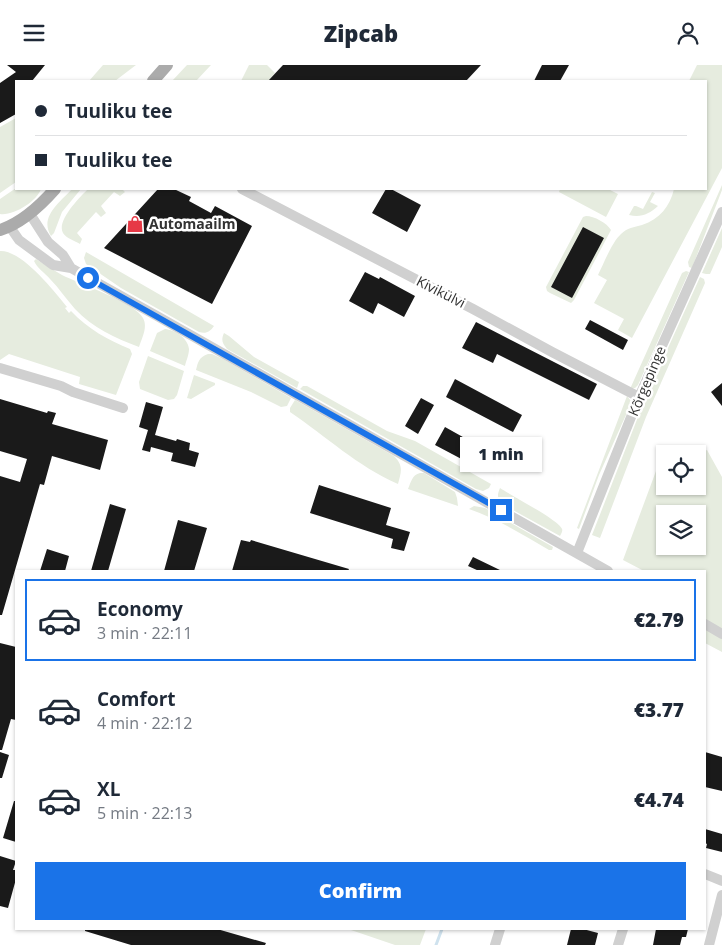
<!DOCTYPE html>
<meta charset="utf-8">
<style>
body{margin:0;font-family:"Open Sans",sans-serif;background:#f2f2f3;color:#1f2937;height:100vh;display:flex;flex-direction:column;font-size:19px;white-space:nowrap}
*{box-sizing:border-box;margin:0}
p{font-size:16px;color:#747a83}
.icon{flex:none;width:28px;height:28px;fill:none;stroke:currentColor;stroke-width:2;stroke-linecap:round;stroke-linejoin:round}
.map{position:relative;flex:1;overflow:hidden}
.side{position:absolute;left:15px;top:505px;width:691px;height:360px;display:flex;flex-direction:column;background:#fff;border-radius:0px;box-shadow:0 1px 4px #0004}
.side>*{flex:none}
.banner{position:absolute;left:15px;top:15px;width:692px;height:110px;border-radius:0px;box-shadow:0 1px 4px #0004;display:grid;align-content:center;height:110px;padding:0 20px;background:#fff}
.controls{position:absolute;left:656px;top:380px;display:grid;gap:10px}
.controls a{display:grid;place-items:center;width:50px;height:50px;border-radius:0px;background:#fff;box-shadow:0 1px 4px #0004;font-size:25px}
.end{position:absolute;width:22px;height:22px;margin:-11px;border:6px solid #1a73e8;background:#fff;box-shadow:0 0 0 2px #fff}
.from{border-radius:50%}
.bubble{position:absolute;height:35px;border-radius:0px;background:#fff;box-shadow:0 1px 4px #0004;font-size:16px;font-weight:800;line-height:35px;text-align:center}
.banner b{display:flex;align-items:center;gap:18px;height:48px;font-size:19px}
.banner b+b{border-top:1px solid #e0e1e3}
.banner i{width:12px;height:12px;background:#1f2937}
ul{padding:9px 0 0;list-style:none}
li{display:flex;align-items:center;gap:15px;height:82px;margin:0 10px 8px;padding:0 10px;border:2px solid transparent;border-radius:0px}
li div{flex:1}
li b{display:block;font-size:19px}
li em{font-style:normal;font-weight:800}
li.on{border-color:#1a73e8}
li>.icon{width:45px;height:45px;stroke-width:1.5}
.button{display:flex;gap:10px;margin-top:auto;padding:10px 20px}
.button a{flex:1;height:58px;border-radius:0px;background:#1a73e8;color:#fff;font-size:20px;font-weight:800;line-height:58px;text-align:center}
header{display:flex;justify-content:space-between;align-items:center;height:65px;padding:0 20px;background:#fff;font-size:22px;font-weight:800}
.map>svg:first-child{display:block}
.green{fill:#e6ecdf;fill-rule:evenodd}
.lines{fill:none;stroke-linecap:round;stroke-linejoin:round}
.stream{stroke:#cfe2ee;stroke-width:3}
.building{fill:#1a1a1a}
.minor{stroke:#d0d0d0;stroke-width:10}
.major{stroke:#ababab;stroke-width:12}
.route{stroke:#1a73e8;stroke-width:6}
.labels{text-anchor:middle;stroke-width:5;stroke-linejoin:round;paint-order:stroke}
.poi-label{font-size:14px;font-weight:bold;fill:#333;stroke:#fff;text-anchor:start}
.street-label{font-size:14px;fill:#333;stroke:#fff}
</style>
<header><svg class="icon" aria-label="menu" viewBox="0 0 24 24"><path d="M4 6h16M4 12h16M4 18h16"/></svg>Zipcab<svg class="icon" aria-label="person" viewBox="0 0 24 24"><circle cx="12" cy="8" r="4"/><path d="M4 21q1-7 8-7t8 7"/></svg></header>
<div class="map">
<svg width="722" height="880" viewBox="0 0 722 880">
<rect width="100%" height="100%" fill="#fff"/>
<path class="green" d="M 103,0 L 136,0 L 115,16 L 89,16 Z
M 187,0 L 211,0 L 196,16 L 172,16 Z
M 249,0 L 267,0 L 275,8 L 268,16 L 241,16 Z
M 697,0 L 722,0 L 722,103 L 632,273 L 618,265 L 624,254 L 594,238 L 607,215 L 598,210 C 604,198 612,177 621,169 C 627,163 634,162 642,160 C 660,154 670,141 674,124 L 706,124 L 706,16 L 689,16 Z
M 16,53 L 16,117 L 0,128 L 0,62 Z
M 722,120 L 722,125 L 692,203 L 689,202 L 688,197 Z
M 16,123 L 41,124 C 37,136 14,151 0,149 L 0,134 Z
M 72,124 L 81,124 L 62,147 L 54,168 L 51,171 C 39,152 60,137 72,124 Z
M 88,124 L 122,124 L 125,127 L 120,131 L 114,127 L 101,141 L 106,148 L 101,152 L 96,147 L 77,168 L 82,174 L 80,179 C 75,176 66,173 63,168 C 56,156 80,132 88,124 Z
M 560,124 L 608,124 L 618,129 L 606,152 L 559,127 Z
M 652,127 L 655,128 L 650,137 L 658,141 C 649,149 641,153 629,150 L 634,141 L 636,141 L 643,144 Z
M 586,151 C 594,151 607,158 611,165 L 574,235 L 571,238 L 550,228 L 547,226 L 546,222 L 583,152 Z
M 722,163 L 722,182 L 710,209 L 706,209 L 702,208 Z
M 0,186 C 22,185 54,226 67,242 L 65,243 L 69,248 L 71,246 C 88,264 108,275 130,284 L 132,289 L 116,330 L 79,319 L 80,312 L 9,289 L 0,295 Z
M 86,187 L 214,261 C 210,267 206,269 199,267 L 121,223 L 86,199 L 84,193 Z
M 36,194 C 44,199 53,205 62,210 C 78,218 136,238 143,253 C 148,262 142,273 139,282 C 115,273 93,263 75,244 C 66,234 59,223 50,214 C 45,208 37,203 34,196 Z
M 686,206 L 689,207 L 638,320 L 635,323 L 630,324 L 682,208 Z
M 700,212 L 704,214 L 705,218 L 646,352 L 600,473 L 592,470 L 645,334 Z
M 165,264 C 175,265 188,273 189,284 C 189,290 186,296 185,301 L 150,286 L 157,268 Z
M 224,268 L 229,271 L 254,292 L 297,316 L 299,317 L 297,323 L 227,284 C 222,278 221,275 224,268 Z
M 208,289 L 212,289 L 223,294 L 291,333 L 287,341 L 281,342 L 251,327 L 196,305 C 198,297 199,292 208,289 Z
M 148,291 L 184,306 L 177,330 L 174,334 L 168,335 L 140,324 L 139,317 Z
M 194,310 L 215,318 L 215,320 L 191,334 L 187,333 Z
M 303,321 L 307,321 L 387,366 L 415,376 L 491,419 L 489,423 L 483,426 L 476,424 L 300,324 Z
M 627,331 L 631,336 L 630,341 L 599,410 L 579,464 L 577,463 Z
M 295,335 L 394,391 C 404,401 401,407 398,419 C 357,401 327,372 290,347 L 290,343 Z
M 707,385 L 722,412 L 722,587 L 705,578 L 705,506 L 644,506 L 623,495 L 656,406 L 665,403 L 665,421 L 698,421 L 698,389 ZM 665,449 L 698,449 L 698,481 L 665,481 Z
M 420,408 L 424,408 L 455,427 L 457,433 L 458,441 L 408,424 C 411,417 412,410 420,408 Z
M 500,423 C 510,430 559,455 562,464 C 563,466 561,469 560,471 L 502,439 C 497,434 497,430 500,423 Z
M 474,441 L 485,443 L 553,482 L 552,485 L 549,485 C 523,470 498,454 469,444 Z
M 348,864 L 426,864 L 420,880 L 395,880 Z"/>
<g class="lines">
<path class="stream" d="M 436,880 L 442,864"/>
</g>
<path class="building" d="M 7,0 L 45,0 L 32,16 L 16,16 L 16,49 L 0,58 L 0,18 L 16,7 Z
M 283,0 L 481,0 L 466,16 L 268,16 Z
M 542,0 L 569,0 L 560,16 L 534,16 Z
M 158,124 L 174,124 L 191,132 L 189,136 L 211,148 L 215,141 L 252,161 L 212,239 L 104,183 Z
M 386,124 L 391,124 L 421,140 L 407,167 L 372,148 Z
M 583,162 L 604,173 L 572,233 L 551,222 Z
M 365,207 L 379,214 L 380,212 L 415,231 L 404,252 L 378,238 L 373,249 L 349,236 Z
M 590,255 L 628,275 L 623,285 L 585,264 Z
M 476,257 L 597,319 L 589,335 L 497,289 L 493,298 L 462,283 Z
M 455,314 L 522,350 L 513,367 L 446,332 Z
M 722,318 L 722,341 L 711,327 Z
M 421,333 L 434,340 L 418,369 L 405,361 Z
M 0,334 L 47,348 L 48,346 L 56,348 L 52,359 L 108,375 L 100,405 L 52,391 L 44,420 L 40,419 L 2,550 L 0,550 L 0,411 L 20,417 L 27,394 L 0,386 Z
M 146,337 L 163,342 L 155,370 L 176,376 L 177,374 L 190,378 L 189,385 L 199,388 L 195,402 L 171,396 L 173,388 L 151,382 L 150,387 L 142,385 L 148,365 L 139,362 Z
M 445,362 L 495,390 L 486,407 L 435,380 Z
M 319,420 L 391,443 L 386,460 L 410,467 L 404,486 L 391,483 L 393,474 L 310,448 Z
M 110,439 L 126,444 L 108,506 L 91,506 Z
M 178,455 L 207,463 L 194,506 L 164,506 Z
M 241,475 L 250,477 L 251,475 L 349,504 L 348,506 L 232,506 Z
M 47,484 L 69,491 L 65,506 L 40,506 Z
M 473,492 L 502,506 L 479,506 L 468,501 Z
M 0,578 L 16,582 L 16,655 L 11,654 L 2,685 L 0,685 Z
M 0,687 L 9,690 L 2,713 L 0,713 Z
M 705,687 L 722,692 L 722,726 L 705,722 Z
M 14,736 L 16,736 L 16,777 L 3,773 Z
M 705,764 L 722,769 L 722,787 L 706,783 L 707,779 L 705,778 Z
M 0,791 L 16,796 L 13,805 L 16,805 L 16,814 L 8,843 L 0,841 Z
M 85,864 L 217,864 L 266,878 L 265,880 L 131,880 L 85,866 Z
M 571,864 L 583,864 L 598,868 L 595,880 L 567,880 Z
M 656,864 L 688,864 L 686,872 L 682,872 L 680,880 L 653,880 Z"/>
<g class="lines">
<path class="minor" d="M 242,124 L 473,244 L 552,287 L 639,332
M 30,149 L 48,177 L 63,190 L 71,203
M 10,162 L 19,175 L 53,200 L 71,203 L 157,251 L 608,506
M 0,303 L 61,321 L 73,327 L 123,343
M 577,488 L 639,332 L 722,147
M 705,559 L 722,569
M 705,809 L 722,816
M 495,880 L 500,864
M 618,880 L 623,864
M 709,880 L 722,830"/>
<path class="major" d="M 153,16 L 167,0
M 0,165 C 22,158 40,141 55,124"/>
</g>
<g class="lines">
<path class="route" d="M 88,213 L 501,445"/>
</g>
<defs>
<g id="shop-bare" transform="scale(1.35)"><path d="M-5-2.5h2.3a2.7 3.5 0 0 1 5.4 0H5L5.5 6h-11ZM-1.5-2.5h3a1.5 2.3 0 0 0-3 0Z" fill="#e63946" stroke="#fff" stroke-width="2.5" paint-order="stroke"/></g>
</defs>
<g fill-rule="evenodd">
<use href="#shop-bare" x="135" y="159"/>
</g>
<g class="labels">
<g class="poi-label">
<text x="149" y="164">Automaailm</text>
</g>
<g class="street-label">
<text transform="translate(441 227) rotate(27)" y="5">Kivikülvi</text>
<text transform="translate(647 316) rotate(-67)" y="5">Kõrgepinge</text>
</g>
</g>
</svg>
<div class="controls">
<a><svg class="icon" aria-label="locate" viewBox="0 0 24 24"><circle cx="12" cy="12" r="6"/><path d="M12 2v4M12 18v4M2 12h4M18 12h4"/></svg></a>
<a><svg class="icon" aria-label="layers" viewBox="0 0 24 24"><path d="M12 4l9 5-9 5-9-5zM3 14l9 5 9-5"/></svg></a>
</div>
<i class="end from" style="left:88px;top:213px"></i>
<i class="end" style="left:501px;top:445px"></i>
<div class="bubble" style="left:460px;top:372px;width:82px">1 min</div>
<div class="banner">
<b><i class="from"></i>Tuuliku tee</b>
<b><i></i>Tuuliku tee</b>
</div>
<section class="side">
<ul>
<li class="on"><svg class="icon" aria-label="car" viewBox="0 0 24 24"><path d="M5 17H2v-5l4-1 3-4h7l3 4 3 1v5h-3M9 17h6M6 11h13"/><circle cx="7" cy="17" r="2"/><circle cx="17" cy="17" r="2"/></svg><div><b>Economy</b><p>3 min · 22:11</p></div><em>€2.79</em></li>
<li><svg class="icon" aria-label="car" viewBox="0 0 24 24"><path d="M5 17H2v-5l4-1 3-4h7l3 4 3 1v5h-3M9 17h6M6 11h13"/><circle cx="7" cy="17" r="2"/><circle cx="17" cy="17" r="2"/></svg><div><b>Comfort</b><p>4 min · 22:12</p></div><em>€3.77</em></li>
<li><svg class="icon" aria-label="car" viewBox="0 0 24 24"><path d="M5 17H2v-5l4-1 3-4h7l3 4 3 1v5h-3M9 17h6M6 11h13"/><circle cx="7" cy="17" r="2"/><circle cx="17" cy="17" r="2"/></svg><div><b>XL</b><p>5 min · 22:13</p></div><em>€4.74</em></li>
</ul>
<div class="button"><a>Confirm</a></div>
</section>
</div>
